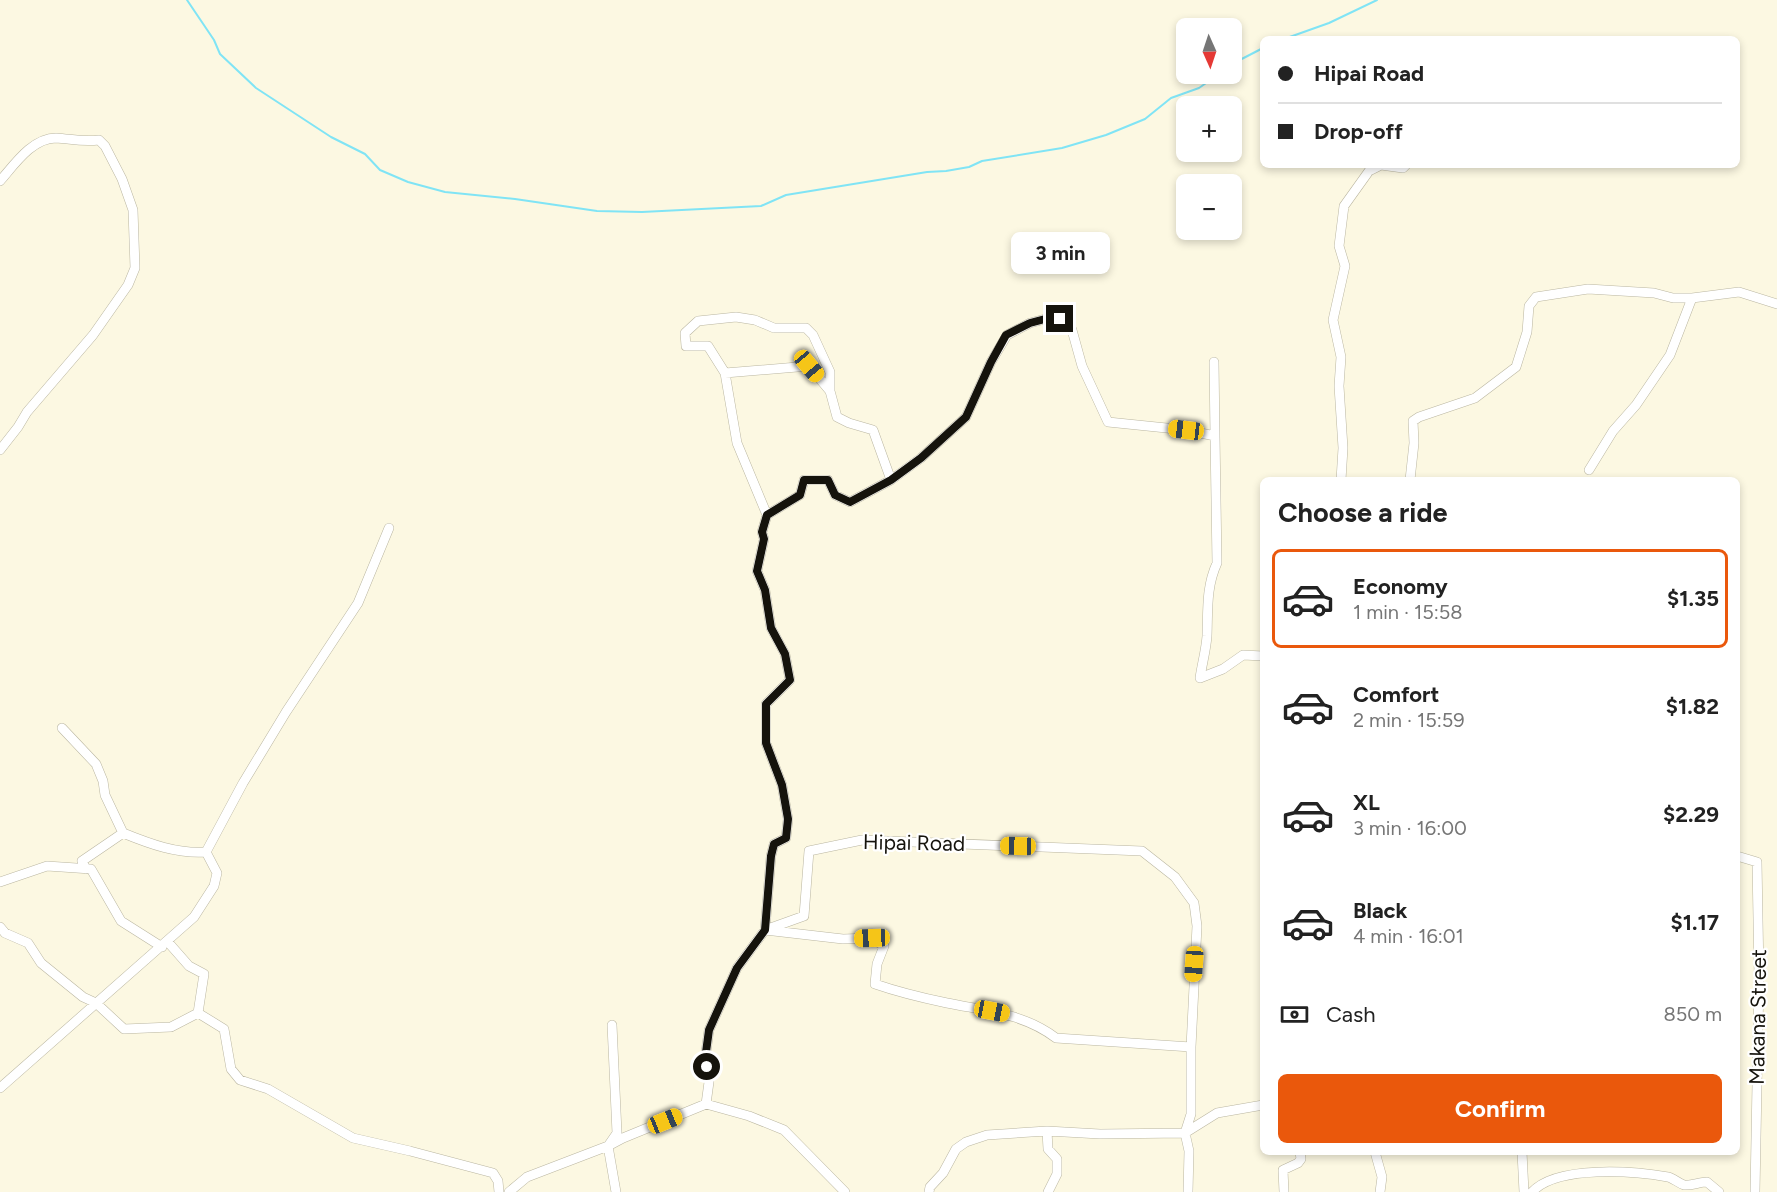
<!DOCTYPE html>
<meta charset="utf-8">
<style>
body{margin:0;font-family:Figtree,sans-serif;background:#f2f2f2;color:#222;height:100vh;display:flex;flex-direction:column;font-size:22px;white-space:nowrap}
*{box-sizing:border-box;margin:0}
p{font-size:20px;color:#767676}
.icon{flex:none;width:33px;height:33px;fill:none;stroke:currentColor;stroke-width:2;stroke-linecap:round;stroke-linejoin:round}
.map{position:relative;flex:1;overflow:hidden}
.sheet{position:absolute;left:1260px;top:477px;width:480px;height:678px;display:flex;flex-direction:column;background:#fff;border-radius:9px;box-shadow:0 3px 9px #0003}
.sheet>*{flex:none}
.hud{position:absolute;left:1260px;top:36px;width:480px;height:132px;border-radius:9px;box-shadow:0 3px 9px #0003;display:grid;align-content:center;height:132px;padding:0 18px;background:#fff}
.needle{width:39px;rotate:177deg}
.fabs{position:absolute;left:1176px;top:18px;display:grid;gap:12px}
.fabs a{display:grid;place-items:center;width:66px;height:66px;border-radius:9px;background:#fff;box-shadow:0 3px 9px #0003;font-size:30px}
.end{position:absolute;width:27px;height:27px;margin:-14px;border:8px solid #15130c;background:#fff;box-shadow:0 0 0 3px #fff}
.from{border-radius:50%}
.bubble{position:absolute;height:42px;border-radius:9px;background:#fff;box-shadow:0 3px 9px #0003;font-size:20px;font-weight:700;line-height:42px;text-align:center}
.car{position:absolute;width:18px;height:36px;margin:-18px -9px;border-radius:8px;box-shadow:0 0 4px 2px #0007;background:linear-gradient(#f5c518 24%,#345 0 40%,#f5c518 0 76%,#345 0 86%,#f5c518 0)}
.hud b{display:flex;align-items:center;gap:21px;height:57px;font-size:22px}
.hud b+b{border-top:2px solid #e0e0e0}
.hud i{width:15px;height:15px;background:#222}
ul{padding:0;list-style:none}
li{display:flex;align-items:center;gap:18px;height:99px;margin:0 12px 9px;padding:0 6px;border:3px solid transparent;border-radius:9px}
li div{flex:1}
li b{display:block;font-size:22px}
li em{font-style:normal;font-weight:700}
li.active{border-color:#ea580c}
li>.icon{width:54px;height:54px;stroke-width:1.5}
h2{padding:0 18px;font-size:27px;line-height:72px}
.pay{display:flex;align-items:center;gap:15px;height:66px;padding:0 18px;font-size:22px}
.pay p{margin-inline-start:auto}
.button{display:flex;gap:12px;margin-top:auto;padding:12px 18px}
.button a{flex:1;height:69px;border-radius:9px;background:#ea580c;color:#fff;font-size:24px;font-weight:700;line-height:69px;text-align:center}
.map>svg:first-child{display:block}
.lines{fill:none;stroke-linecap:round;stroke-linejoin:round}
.stream{stroke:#80e4f5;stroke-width:2}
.street-casing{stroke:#bab6a1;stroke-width:10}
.street{stroke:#fff;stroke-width:9}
.route{stroke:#15130c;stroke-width:8}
.labels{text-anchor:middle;stroke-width:4.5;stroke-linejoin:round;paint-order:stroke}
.street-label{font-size:21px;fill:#15130c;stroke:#fff}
</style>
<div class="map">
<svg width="1777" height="1192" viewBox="0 0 1777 1192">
<rect width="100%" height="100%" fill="#fcf8e2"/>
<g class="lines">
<path class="stream" d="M 187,0 L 214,40 L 220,54 L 256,88 L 331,137 L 365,154 L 380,170 L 408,182 L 445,192 L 515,199 L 597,211 L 642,212 L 761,206 L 786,195 L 927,172 L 946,171 L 969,167 L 982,161 L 1062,148 L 1106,135 L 1145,119 L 1171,98 L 1199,88 L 1219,74
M 1284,39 L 1329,23 L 1377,0
M 1232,64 L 1263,48"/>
<g class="street-casing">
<path id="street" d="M 0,181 C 14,165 32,138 56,138 C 72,139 81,142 99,140 L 105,146 L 122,179 L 133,210 L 135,268 L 128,285 L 93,335 L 27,412 L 18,427 L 0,450
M 1214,362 L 1215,436
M 725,373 L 737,443 L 767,515
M 830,391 L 809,366 L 725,373 L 708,346 L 686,346 L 685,333 L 698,321 L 736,317 L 755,320 L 774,328 L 806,328 L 813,335 L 830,372 L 830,391 L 837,417 L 849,423 L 873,430 L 891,480
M 1589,470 L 1613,431 L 1636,405 L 1670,355 L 1692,298
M 1341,480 L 1343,448 L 1339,386 L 1341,357 L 1333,320 L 1345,266 L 1339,246 L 1344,206 L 1369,171 L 1381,165 L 1403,168 L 1406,165
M 1410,480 L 1414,443 L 1413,421 L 1419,417 L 1475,398 L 1516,367 L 1527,332 L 1529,306 L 1536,297 L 1588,289 L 1654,293 L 1673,298 L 1692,298 L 1739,292 L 1777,304
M 62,728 L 96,764 L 103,781 L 105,795 L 123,833 C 150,844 177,854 206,852
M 206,852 L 243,783 L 286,712 L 358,603 L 389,528
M 1737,856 L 1757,862 L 1759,976 L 1755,1192
M 86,869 L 82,861 L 123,833
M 0,882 L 47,866 L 91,869 L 121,921 L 162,947
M 0,927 L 5,933 L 28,943 L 41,963 L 83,997 L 96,1003 L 124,1029 L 171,1027 L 198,1013 L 204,974 L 189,966 L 167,941
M 198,1013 L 224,1029 L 231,1069 L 240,1080 L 268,1089 L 353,1138 L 410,1151 L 493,1173 L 498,1181 L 499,1192
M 612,1025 L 617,1133 L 608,1146 L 616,1192
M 1191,1047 L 1056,1038 C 1023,1013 986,1011 947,1003 C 923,998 898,992 875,984 L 877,964 L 884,946 L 872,938 L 843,939 L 765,930 L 771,856 L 774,844 L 786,838 L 788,819 L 782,785 L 766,743 L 766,704 L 790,680 L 785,654 L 771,628 L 765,590 L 757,571 L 764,539 L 762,532 L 767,515 L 800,495 L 804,480 L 828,480 L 835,495 L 850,502 L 891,480 L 921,458 L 966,417 L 991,362 L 1007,335 L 1030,323 L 1045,319 L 1060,319 L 1072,330 L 1082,366 L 1108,422 L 1186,430 L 1215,436 L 1217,563 C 1206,587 1208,610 1207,636 C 1206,650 1202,664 1200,678 L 1223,669 L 1243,655 L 1263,656
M 0,1088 L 194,917 L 214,886 L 217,873 L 206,852
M 706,1104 L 749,1116 L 784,1130 L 845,1192
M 1047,1131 L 1048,1149 L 1057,1159 L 1057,1174 L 1048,1192
M 1375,1152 L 1382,1177 L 1380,1192
M 1522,1152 L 1524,1192
M 509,1192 L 527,1177 L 608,1146 L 623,1138 L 706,1104 L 709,1082 L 706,1052 L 709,1030 L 737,968 L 765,930 L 804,916 L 809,851 L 862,840 L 1142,851 L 1175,877 L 1194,903 L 1197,926 L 1191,1047 L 1191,1114 L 1185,1133 L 1189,1151 L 1188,1192
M 929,1192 L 930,1187 L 943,1173 L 956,1149 L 966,1142 L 987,1135 L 1047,1131 L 1100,1134 L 1185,1133 L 1217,1113 L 1263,1105
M 1284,1192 L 1283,1170 L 1298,1163 L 1301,1159 L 1300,1152
M 1532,1192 C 1557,1165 1633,1171 1668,1177 C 1673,1178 1678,1183 1684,1185 C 1692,1186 1699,1182 1707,1182 L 1719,1192"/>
</g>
<use href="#street" class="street"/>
</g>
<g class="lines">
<path class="route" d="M 707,1067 L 706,1052 L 709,1030 L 737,968 L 765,930 L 771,856 L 774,844 L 786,838 L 788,819 L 782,785 L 766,743 L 766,704 L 790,680 L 785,654 L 771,628 L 765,590 L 757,571 L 764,539 L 762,532 L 767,515 L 800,495 L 804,480 L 828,480 L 835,495 L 850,502 L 891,480 L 921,458 L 966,417 L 991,362 L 1006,335 L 1030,323 L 1045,319 L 1060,319"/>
</g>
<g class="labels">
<g class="street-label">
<text transform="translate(914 843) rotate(1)" y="7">Hipai Road</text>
<text transform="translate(1758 1017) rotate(-89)" y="7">Makana Street</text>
</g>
</g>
</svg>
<div class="fabs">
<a><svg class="needle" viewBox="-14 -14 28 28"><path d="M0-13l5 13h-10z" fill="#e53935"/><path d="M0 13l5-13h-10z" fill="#767676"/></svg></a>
<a>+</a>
<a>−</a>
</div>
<i class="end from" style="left:707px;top:1067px"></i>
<i class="end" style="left:1060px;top:319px"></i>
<div class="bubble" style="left:1011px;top:232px;width:99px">3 min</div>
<i class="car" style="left:809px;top:366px;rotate:140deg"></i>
<i class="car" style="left:1186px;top:430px;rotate:277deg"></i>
<i class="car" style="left:1018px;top:846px;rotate:271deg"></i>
<i class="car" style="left:872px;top:938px;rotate:268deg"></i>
<i class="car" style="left:1194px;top:964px;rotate:184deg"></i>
<i class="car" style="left:992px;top:1011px;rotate:101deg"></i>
<i class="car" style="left:665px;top:1121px;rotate:68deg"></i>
<div class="hud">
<b><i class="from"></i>Hipai Road</b>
<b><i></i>Drop-off</b>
</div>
<section class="sheet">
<h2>Choose a ride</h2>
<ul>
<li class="active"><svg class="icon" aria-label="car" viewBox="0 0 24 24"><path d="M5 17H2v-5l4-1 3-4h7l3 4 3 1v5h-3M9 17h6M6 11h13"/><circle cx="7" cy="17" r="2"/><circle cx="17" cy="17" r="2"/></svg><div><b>Economy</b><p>1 min · 15:58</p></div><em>$1.35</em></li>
<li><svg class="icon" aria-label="car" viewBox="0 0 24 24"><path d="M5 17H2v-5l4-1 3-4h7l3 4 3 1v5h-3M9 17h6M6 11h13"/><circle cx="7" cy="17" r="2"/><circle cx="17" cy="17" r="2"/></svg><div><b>Comfort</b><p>2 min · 15:59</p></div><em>$1.82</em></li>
<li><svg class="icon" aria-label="car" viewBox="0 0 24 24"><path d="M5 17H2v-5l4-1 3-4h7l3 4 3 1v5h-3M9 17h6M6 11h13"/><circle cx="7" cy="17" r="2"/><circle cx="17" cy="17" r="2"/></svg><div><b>XL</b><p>3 min · 16:00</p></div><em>$2.29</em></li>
<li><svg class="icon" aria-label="car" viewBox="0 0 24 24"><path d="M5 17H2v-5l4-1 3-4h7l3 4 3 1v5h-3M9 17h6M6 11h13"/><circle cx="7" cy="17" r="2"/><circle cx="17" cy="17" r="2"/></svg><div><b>Black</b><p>4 min · 16:01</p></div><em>$1.17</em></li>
</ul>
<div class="pay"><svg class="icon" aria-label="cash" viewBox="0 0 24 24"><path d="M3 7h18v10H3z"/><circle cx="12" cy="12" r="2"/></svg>Cash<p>850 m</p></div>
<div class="button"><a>Confirm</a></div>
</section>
</div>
